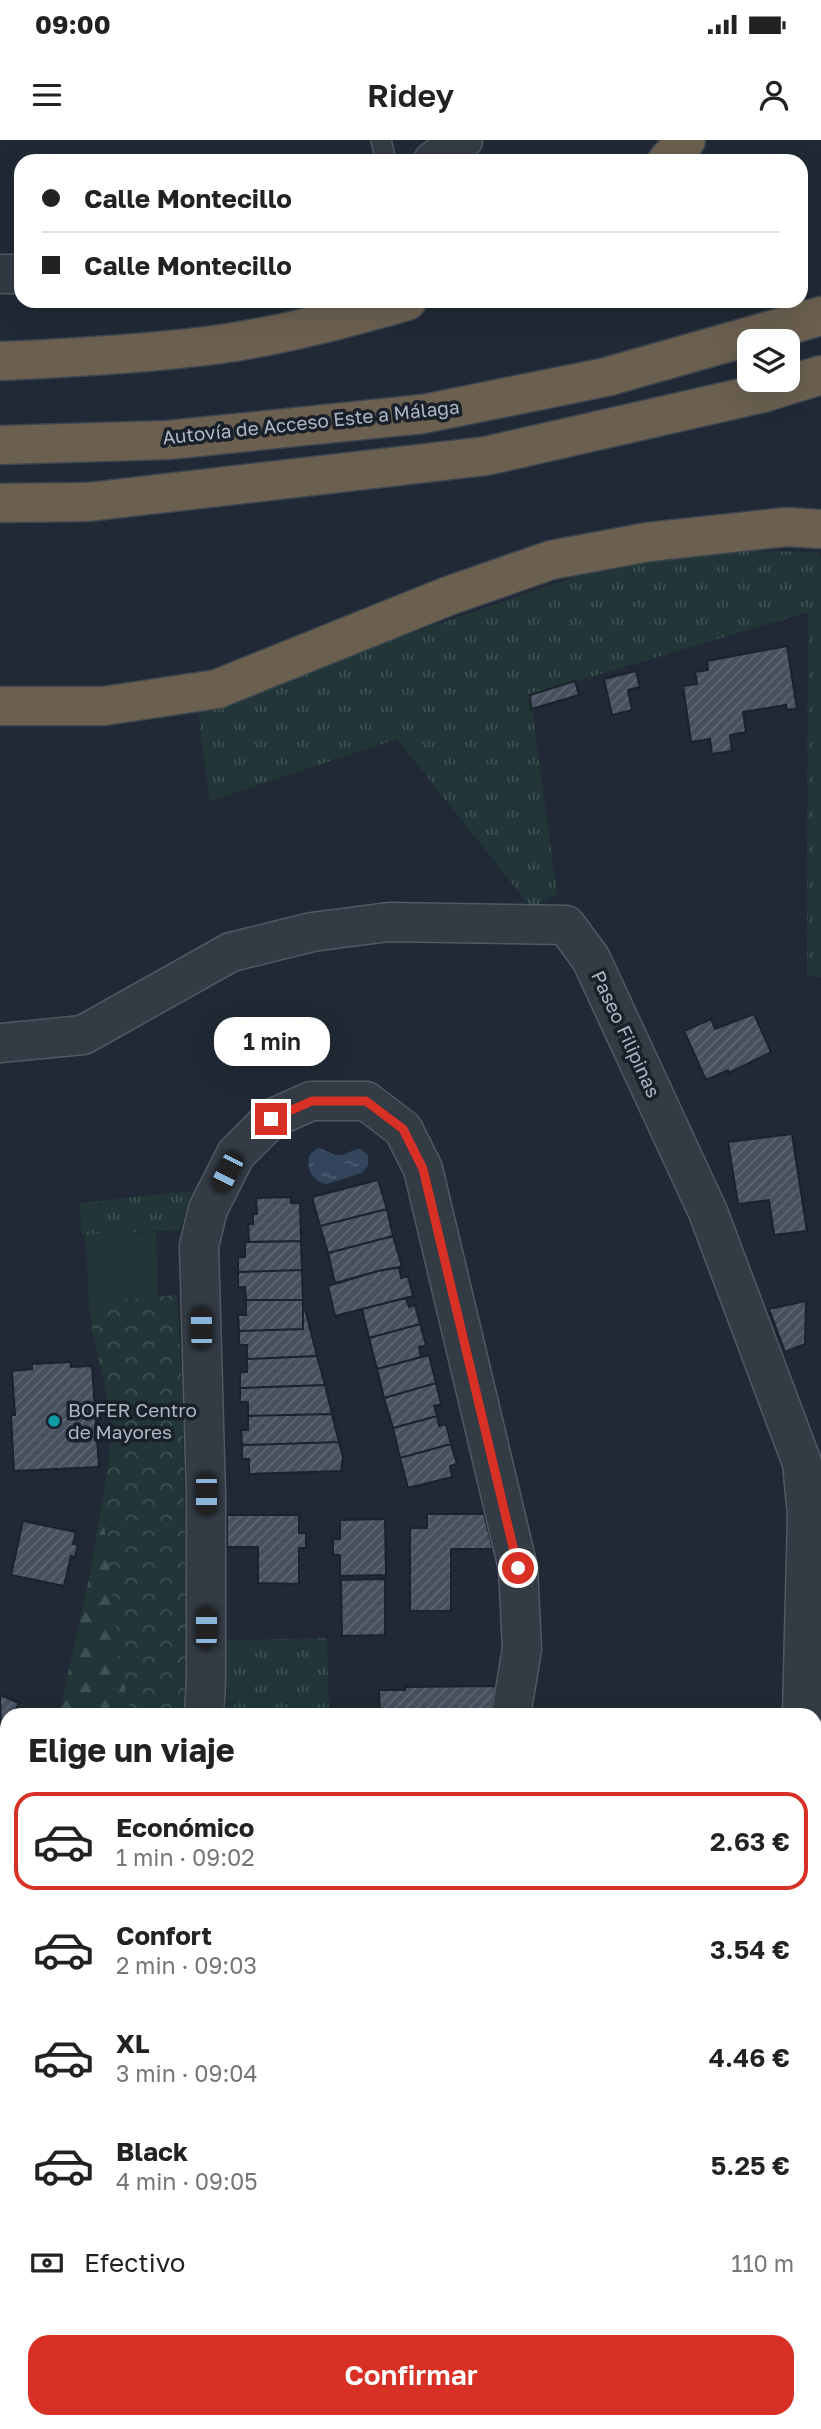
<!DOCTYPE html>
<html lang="es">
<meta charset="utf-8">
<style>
body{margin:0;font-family:"Golos Text",sans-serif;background:#f2f2f2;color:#222;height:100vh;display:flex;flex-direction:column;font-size:26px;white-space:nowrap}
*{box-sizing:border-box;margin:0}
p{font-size:23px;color:#767676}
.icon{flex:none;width:38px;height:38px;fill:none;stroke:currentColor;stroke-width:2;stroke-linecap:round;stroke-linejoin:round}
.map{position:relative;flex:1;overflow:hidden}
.side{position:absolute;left:0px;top:1568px;width:822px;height:721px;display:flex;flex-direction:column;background:#fff;border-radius:21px 21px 0 0;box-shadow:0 7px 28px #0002}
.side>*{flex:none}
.top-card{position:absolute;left:14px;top:14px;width:794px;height:154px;border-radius:21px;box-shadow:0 7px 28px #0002;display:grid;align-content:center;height:154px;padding:0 28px;background:#fff}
.tools{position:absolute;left:737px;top:189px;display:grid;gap:14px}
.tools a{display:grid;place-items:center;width:63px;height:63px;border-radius:14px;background:#fff;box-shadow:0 7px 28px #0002;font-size:35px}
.end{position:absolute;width:32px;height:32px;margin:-16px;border:9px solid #d93025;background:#fff;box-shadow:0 0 0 4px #fff}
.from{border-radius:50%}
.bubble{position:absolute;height:49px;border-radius:21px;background:#fff;box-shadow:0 7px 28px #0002;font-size:23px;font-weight:600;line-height:49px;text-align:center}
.car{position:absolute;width:21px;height:42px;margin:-21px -10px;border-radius:9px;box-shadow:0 0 5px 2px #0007;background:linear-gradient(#222 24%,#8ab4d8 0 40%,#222 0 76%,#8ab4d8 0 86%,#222 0)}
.top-card b{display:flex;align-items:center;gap:24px;height:66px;font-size:26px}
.top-card b+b{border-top:2px solid #e0e0e0}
.top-card i{width:18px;height:18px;background:#222}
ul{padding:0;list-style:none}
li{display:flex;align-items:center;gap:21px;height:98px;margin:0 14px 10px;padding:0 14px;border:4px solid transparent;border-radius:21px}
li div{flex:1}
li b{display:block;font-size:26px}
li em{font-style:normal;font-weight:600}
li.selected{border-color:#d93025}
li>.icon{width:63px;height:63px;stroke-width:1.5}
h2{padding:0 28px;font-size:32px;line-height:84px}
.pay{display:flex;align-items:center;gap:18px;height:77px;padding:0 28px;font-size:26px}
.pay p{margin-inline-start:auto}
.cta{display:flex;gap:14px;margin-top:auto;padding:14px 28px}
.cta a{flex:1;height:80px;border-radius:21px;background:#d93025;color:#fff;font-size:28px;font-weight:600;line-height:80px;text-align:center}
.status{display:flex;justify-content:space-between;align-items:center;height:49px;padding:0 35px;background:#fff;direction:ltr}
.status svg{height:19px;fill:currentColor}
header{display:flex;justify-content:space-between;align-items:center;height:91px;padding:0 28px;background:#fff;font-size:32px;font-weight:600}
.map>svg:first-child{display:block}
.grass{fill:url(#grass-tufts)}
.forest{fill:url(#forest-firs)}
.park{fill:url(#park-crowns)}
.pitch{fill:#223637}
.water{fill:url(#water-ripples)}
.building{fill:url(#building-hatch);stroke:#1a222c;stroke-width:2}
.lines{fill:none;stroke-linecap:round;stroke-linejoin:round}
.lane-casing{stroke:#505964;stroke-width:22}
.street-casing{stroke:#505964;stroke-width:41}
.highway-casing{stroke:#3d4650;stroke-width:41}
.lane{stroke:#333b45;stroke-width:19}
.street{stroke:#333b45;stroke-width:38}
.highway{stroke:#6b6050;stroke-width:38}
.route{stroke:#d93025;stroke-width:9}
.culture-dot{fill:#0f9aa8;stroke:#19202a;stroke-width:2.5}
.labels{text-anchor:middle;stroke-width:7;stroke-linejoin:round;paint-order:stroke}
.street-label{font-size:19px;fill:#adb6c3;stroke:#19202a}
.poi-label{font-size:19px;fill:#adb6c3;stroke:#19202a;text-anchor:start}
</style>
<div class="status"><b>09:00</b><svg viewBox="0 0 49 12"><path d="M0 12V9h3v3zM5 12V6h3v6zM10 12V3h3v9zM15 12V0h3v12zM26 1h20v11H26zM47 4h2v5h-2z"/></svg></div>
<header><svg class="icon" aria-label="menu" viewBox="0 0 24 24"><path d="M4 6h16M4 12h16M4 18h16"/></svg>Ridey<svg class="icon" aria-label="person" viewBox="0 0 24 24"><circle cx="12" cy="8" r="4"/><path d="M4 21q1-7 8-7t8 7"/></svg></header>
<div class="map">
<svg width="821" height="2289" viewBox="0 0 821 2289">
<defs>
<pattern id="grass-tufts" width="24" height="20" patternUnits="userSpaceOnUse" patternTransform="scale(1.75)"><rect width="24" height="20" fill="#223637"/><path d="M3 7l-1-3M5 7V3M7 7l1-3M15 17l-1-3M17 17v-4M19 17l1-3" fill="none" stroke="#3f5152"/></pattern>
<pattern id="forest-firs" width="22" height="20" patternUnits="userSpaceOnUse" patternTransform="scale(1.75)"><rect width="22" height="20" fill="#223637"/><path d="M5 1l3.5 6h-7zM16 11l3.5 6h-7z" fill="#3f5152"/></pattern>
<pattern id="park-crowns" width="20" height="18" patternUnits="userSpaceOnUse" patternTransform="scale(1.75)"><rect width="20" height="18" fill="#223637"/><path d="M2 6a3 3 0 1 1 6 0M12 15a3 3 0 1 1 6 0" fill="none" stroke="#3f5152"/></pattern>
<pattern id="water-ripples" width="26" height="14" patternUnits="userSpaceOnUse" patternTransform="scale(1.75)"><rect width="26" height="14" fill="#33455c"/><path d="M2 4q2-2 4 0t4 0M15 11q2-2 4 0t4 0" fill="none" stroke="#4e5e72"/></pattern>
<pattern id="building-hatch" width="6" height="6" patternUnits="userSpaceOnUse" patternTransform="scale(1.75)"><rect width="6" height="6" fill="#46505f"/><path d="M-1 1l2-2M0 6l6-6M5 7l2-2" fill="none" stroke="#5e6774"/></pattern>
</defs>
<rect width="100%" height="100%" fill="#202935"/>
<path class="grass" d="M 738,411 L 817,412 L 821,417 L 821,837 L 807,836 L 808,472 L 530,555 L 557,754 L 541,762 L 535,772 L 397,599 L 210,661 L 198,573 L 374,506 L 592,431 L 665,416 Z
M 192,1051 L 180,1090 L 82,1095 L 79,1063 Z
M 327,1498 L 329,1575 L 226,1575 L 227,1500 Z"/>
<path class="forest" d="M 102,1362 L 117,1496 L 126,1554 L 132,1575 L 59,1575 L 90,1434 Z
M 6,1661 L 7,1721 L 0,1722 L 0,1669 Z"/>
<path class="park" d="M 177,1155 L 182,1251 L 188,1541 L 185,1575 L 132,1575 L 126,1554 L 117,1496 L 102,1362 L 109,1323 L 111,1272 L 92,1190 L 89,1161 Z"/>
<path class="pitch" d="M 156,1092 L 158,1156 L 89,1161 L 85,1095 Z"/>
<path class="water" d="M 318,1008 C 326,1009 331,1016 340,1015 C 348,1015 352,1008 361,1009 L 368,1015 L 368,1026 L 361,1033 L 327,1044 C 312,1041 305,1029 310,1014 Z"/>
<path class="building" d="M 787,506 L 797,569 L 787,570 L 786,565 L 743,572 L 746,592 L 730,595 L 732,611 L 712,614 L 710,599 L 691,602 L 683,546 L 697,544 L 695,532 L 708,530 L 707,521 Z
M 636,531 L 640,547 L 628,550 L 632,570 L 612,575 L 604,539 Z
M 575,541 L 579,555 L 531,569 L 530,555 Z
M 754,874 L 771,912 L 729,933 L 728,930 L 706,940 L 684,891 L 711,879 L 715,889 Z
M 792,994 L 807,1091 L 774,1095 L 769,1060 L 738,1064 L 728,1002 Z
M 378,1040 L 387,1069 L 320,1086 L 312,1057 Z
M 291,1057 L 291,1063 L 300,1063 L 301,1101 L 249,1102 L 248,1084 L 253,1084 L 253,1074 L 257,1074 L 256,1058 Z
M 387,1069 L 393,1096 L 328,1113 L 320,1086 Z
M 393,1096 L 402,1127 L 378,1131 L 335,1143 L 328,1113 Z
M 301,1101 L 302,1130 L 238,1132 L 238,1117 L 245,1117 L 245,1102 Z
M 399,1127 L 401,1138 L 408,1136 L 413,1156 L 335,1176 L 328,1146 L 378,1131 Z
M 302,1130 L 303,1160 L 246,1160 L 245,1147 L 238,1147 L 238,1132 Z
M 406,1158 L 409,1167 L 415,1165 L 420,1184 L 369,1198 L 362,1169 Z
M 246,1160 L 303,1160 L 303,1189 L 239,1191 L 238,1175 L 246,1175 Z
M 806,1161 L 805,1204 L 785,1212 L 769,1169 Z
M 303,1169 L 305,1169 L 317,1216 L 247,1219 L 247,1205 L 239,1205 L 239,1191 L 303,1189 Z
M 420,1184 L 426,1205 L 419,1207 L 421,1217 L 377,1229 L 369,1198 Z
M 429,1215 L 436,1243 L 384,1258 L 377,1229 Z
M 317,1216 L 325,1245 L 240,1248 L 240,1232 L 247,1232 L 247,1219 Z
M 71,1222 L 71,1227 L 92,1226 L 99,1327 L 14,1331 L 11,1275 L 15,1275 L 12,1231 L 32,1229 L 32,1224 Z
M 436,1243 L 441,1264 L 434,1266 L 437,1276 L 393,1288 L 384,1258 Z
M 325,1245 L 332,1274 L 248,1276 L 248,1262 L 240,1262 L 240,1248 Z
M 332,1274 L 339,1302 L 242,1305 L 241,1290 L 248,1290 L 248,1276 Z
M 437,1276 L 439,1286 L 446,1284 L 451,1304 L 400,1318 L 393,1288 Z
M 339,1302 L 343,1317 L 341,1331 L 249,1334 L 249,1319 L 242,1319 L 242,1305 Z
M 451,1304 L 457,1324 L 450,1326 L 452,1337 L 408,1348 L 400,1318 Z
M 427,1374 L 484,1374 L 493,1409 L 451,1409 L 451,1471 L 410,1471 L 410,1388 L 427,1388 Z
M 227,1375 L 299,1375 L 299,1393 L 306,1393 L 306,1408 L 299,1408 L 299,1444 L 258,1443 L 258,1407 L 227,1407 Z
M 385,1379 L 386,1435 L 340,1436 L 340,1415 L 333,1415 L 333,1399 L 340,1399 L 340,1380 Z
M 23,1381 L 76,1392 L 73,1404 L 78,1405 L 75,1417 L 71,1416 L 64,1446 L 11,1435 Z
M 385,1439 L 385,1495 L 342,1496 L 341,1440 Z
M 496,1546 L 491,1575 L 380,1575 L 379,1550 L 405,1550 L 405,1547 Z
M 0,1555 L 19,1563 L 13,1575 L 7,1575 L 7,1587 L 1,1599 Z
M 0,1779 L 7,1779 L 7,1965 L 0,1918 Z
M 7,2131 L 7,2282 L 58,2282 L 59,2289 L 0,2289 L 0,2132 Z
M 111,2282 L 180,2282 L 181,2287 L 108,2289 Z
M 335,2282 L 346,2282 L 347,2289 L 336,2289 Z
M 335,2282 L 336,2289 L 259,2289 L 259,2284 L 275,2282 Z
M 505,2282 L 562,2282 L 562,2289 L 505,2289 Z
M 596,2282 L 647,2282 L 646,2286 L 642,2285 L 641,2289 L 595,2289 Z"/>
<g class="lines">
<g class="lane-casing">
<path id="lane" d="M 381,0 L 386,21"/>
</g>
<g class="street-casing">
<path id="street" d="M 433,21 L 463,0
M 0,134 L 21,134
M 0,903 L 83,895 L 231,812 L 312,792 L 389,782 L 566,785 L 591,819 L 708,1072 L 802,1323 L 807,1375 L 802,1575
M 204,1575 L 206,1541 L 206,1354 L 199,1106 L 208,1069 L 236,1014 L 271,979 L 311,961 L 366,961 L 403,989 L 423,1029 L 518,1428 L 522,1509 L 511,1575
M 816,2252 L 821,2258
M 222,2282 L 223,2289
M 464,2282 L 465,2289
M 585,2282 L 585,2289
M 798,2282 L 798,2289
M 712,2289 L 720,2282"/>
</g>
<g class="highway-casing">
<path id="highway" d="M 667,21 L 686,0
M 0,221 C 72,218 143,214 214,205 C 280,196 344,179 407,161
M 0,305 L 168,300 L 423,274 L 606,237 L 821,176
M 0,363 L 88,362 L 486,316 L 763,253 L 821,235
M 0,566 L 104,566 L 217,549 L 448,456 L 551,420 L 648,402 L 786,387 L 821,389"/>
</g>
<use href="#lane" class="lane"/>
<use href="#street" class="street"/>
<use href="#highway" class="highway"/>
</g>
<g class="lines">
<path class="route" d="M 271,979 L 312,961 L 366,961 L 403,989 L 423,1029 L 518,1428"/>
</g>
<circle class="culture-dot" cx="54" cy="1281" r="7"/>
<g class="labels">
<g class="street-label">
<text transform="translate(311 282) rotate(-6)" y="7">Autovía de Acceso Este a Málaga</text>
<text transform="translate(626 894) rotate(65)" y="7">Paseo Filipinas</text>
</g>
<g class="poi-label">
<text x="68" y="1277">BOFER Centro<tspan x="68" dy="22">de Mayores</tspan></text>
</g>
</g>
</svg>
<div class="tools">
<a><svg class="icon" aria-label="layers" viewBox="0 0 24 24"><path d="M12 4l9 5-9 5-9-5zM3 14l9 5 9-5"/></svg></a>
</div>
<i class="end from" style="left:518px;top:1428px"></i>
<i class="end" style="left:271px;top:979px"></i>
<div class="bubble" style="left:214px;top:877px;width:116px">1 min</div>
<i class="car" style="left:227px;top:1032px;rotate:207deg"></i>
<i class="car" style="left:201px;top:1188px;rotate:359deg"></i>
<i class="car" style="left:206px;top:1354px;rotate:180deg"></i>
<i class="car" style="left:206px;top:1488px;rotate:0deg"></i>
<div class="top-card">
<b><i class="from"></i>Calle Montecillo</b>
<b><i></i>Calle Montecillo</b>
</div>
<section class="side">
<h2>Elige un viaje</h2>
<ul>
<li class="selected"><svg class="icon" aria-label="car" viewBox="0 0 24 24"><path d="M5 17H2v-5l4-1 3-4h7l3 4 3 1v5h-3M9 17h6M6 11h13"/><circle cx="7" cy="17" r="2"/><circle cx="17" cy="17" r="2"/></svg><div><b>Económico</b><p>1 min · 09:02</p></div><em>2.63 €</em></li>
<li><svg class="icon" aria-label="car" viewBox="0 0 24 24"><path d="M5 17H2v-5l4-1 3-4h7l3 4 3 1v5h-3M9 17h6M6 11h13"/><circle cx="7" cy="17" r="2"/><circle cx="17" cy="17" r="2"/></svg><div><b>Confort</b><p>2 min · 09:03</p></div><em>3.54 €</em></li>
<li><svg class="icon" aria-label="car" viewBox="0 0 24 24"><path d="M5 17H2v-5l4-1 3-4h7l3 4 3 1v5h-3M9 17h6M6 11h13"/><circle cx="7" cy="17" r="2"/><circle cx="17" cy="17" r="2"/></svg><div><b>XL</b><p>3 min · 09:04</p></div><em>4.46 €</em></li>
<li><svg class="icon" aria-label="car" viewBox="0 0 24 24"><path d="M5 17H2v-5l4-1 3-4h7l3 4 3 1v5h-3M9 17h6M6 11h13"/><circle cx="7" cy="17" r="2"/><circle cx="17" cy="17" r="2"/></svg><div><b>Black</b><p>4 min · 09:05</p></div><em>5.25 €</em></li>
</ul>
<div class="pay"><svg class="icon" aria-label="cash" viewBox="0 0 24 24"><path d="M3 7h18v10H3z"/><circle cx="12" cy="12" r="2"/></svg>Efectivo<p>110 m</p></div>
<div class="cta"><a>Confirmar</a></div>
</section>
</div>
